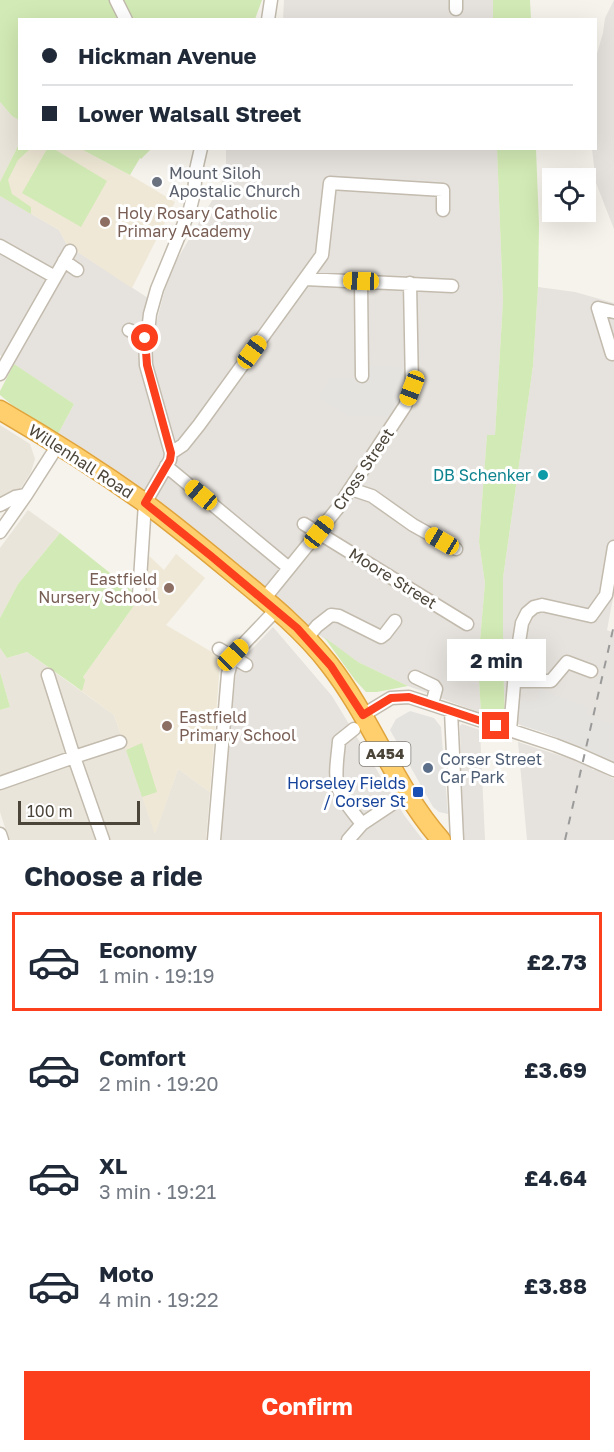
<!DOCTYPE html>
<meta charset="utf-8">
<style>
body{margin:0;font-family:"Golos Text",sans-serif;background:#f2f2f3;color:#1f2937;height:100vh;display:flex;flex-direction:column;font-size:22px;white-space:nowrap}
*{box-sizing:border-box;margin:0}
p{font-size:20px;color:#747a83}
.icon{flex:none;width:33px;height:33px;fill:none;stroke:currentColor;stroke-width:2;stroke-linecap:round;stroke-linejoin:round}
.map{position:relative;height:840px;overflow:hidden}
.sheet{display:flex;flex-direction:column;background:#fff;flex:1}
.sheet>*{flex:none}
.guide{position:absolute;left:18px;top:18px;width:579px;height:132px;border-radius:0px;box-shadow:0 6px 24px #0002;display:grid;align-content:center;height:132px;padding:0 24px;background:#fff}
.controls{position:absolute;left:542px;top:168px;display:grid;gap:12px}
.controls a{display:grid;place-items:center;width:54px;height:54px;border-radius:0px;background:#fff;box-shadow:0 6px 24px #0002;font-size:30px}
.scale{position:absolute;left:18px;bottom:15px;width:122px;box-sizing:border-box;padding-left:6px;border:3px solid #4b4439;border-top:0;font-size:16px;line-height:21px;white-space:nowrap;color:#4b4439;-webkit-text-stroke:4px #fff;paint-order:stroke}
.end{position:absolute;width:27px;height:27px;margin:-14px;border:8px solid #fc3f1d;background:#fff;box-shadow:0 0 0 3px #fff}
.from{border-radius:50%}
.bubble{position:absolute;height:42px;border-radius:0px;background:#fff;box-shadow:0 6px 24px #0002;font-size:20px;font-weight:700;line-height:42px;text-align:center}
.car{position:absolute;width:18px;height:36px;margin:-18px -9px;border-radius:8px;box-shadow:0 0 4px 2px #0007;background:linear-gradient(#f5c518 24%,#345 0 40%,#f5c518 0 76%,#345 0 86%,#f5c518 0)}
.guide b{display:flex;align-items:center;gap:21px;height:57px;font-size:22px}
.guide b+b{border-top:2px solid #e0e1e3}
.guide i{width:15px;height:15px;background:#1f2937}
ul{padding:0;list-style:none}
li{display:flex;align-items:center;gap:18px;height:99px;margin:0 12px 9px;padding:0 12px;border:3px solid transparent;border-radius:0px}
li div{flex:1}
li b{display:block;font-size:22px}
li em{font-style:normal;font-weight:700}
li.active{border-color:#fc3f1d}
li>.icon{width:54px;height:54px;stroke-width:1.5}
h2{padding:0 24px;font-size:27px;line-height:72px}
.cta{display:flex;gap:12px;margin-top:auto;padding:12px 24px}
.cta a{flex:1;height:69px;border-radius:0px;background:#fc3f1d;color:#fff;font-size:24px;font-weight:700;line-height:69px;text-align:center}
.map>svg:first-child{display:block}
.residential{fill:#eae5da}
.industrial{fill:#e6e2dd}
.education{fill:#efe8d6}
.green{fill:#d2eab5}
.parking{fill:#e5e3e0}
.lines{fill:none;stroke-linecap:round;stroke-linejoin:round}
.minor-casing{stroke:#c2bbae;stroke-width:15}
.highway-casing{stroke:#e0a43c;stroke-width:21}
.minor{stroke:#fff;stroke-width:12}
.highway{stroke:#ffcf6e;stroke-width:18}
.rail{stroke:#9a9a9a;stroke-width:2;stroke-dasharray:8 8;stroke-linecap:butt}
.route{stroke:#fc3f1d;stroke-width:8}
.worship-dot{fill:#6b7280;stroke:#fff;stroke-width:2}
.education-dot{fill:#8d6e63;stroke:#fff;stroke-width:2}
.culture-dot{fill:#0f9aa8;stroke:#fff;stroke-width:2}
.service-dot{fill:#5c6f8a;stroke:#fff;stroke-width:2}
.transit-dot{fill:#1a4fb4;stroke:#fff;stroke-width:2}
.labels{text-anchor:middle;stroke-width:6;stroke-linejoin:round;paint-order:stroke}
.shield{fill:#fff;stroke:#817c74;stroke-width:1.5}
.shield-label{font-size:15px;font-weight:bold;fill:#4b4439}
.worship-label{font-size:16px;fill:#5b616d;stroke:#fff;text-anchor:start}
.education-label{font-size:16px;fill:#785e54;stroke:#fff;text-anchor:start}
.street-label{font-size:16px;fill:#4b4439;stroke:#fff}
.culture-label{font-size:16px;fill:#0d838f;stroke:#fff;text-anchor:end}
.service-label{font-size:16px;fill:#4e5e75;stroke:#fff;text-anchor:start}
.transit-label{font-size:16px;fill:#164399;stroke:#fff;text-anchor:end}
</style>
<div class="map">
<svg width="614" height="840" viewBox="0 0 614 840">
<rect width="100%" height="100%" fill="#f6f3ec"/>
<path class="residential" d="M 0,102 L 12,116 L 20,120 L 19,144 L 0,182 Z
M 0,425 L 30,444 L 35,459 L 31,472 L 19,491 L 0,499 Z
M 28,510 L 60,533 L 18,584 L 0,618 L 0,548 Z
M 0,648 L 7,658 L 27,652 L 114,715 L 155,833 L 178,769 L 210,792 L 206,840 L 9,840 L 0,812 L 0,710 L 10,707 L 0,672 Z"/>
<path class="industrial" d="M 284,0 L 493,0 L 493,19 L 283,20 Z
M 614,0 L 614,229 L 596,183 L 592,149 L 596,148 L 596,57 L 603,33 L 605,18 Z
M 226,149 L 497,149 L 503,301 L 495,435 L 487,435 L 479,542 L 485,583 L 478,664 L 481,713 L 408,686 L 358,662 L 315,632 L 58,434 L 74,404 L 0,355 L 0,196 L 59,230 L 67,245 L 148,298 L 141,329 L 154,332 L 169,273 L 220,187 L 226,169 Z
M 538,287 L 575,292 L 614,303 L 614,593 L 607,630 L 614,633 L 614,762 L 570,742 L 543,732 L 505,720 L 503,661 L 503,578 L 533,366 Z
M 273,627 L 332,696 L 404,815 L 423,840 L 219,840 L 236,671 L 246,655 Z
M 462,724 L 480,730 L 485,840 L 463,840 L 460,731 L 460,726 Z
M 518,742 L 580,762 L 593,768 L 592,769 L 593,770 L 596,769 L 614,779 L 614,840 L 527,840 Z"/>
<path class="education" d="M 19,144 L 20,148 L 81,149 L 130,175 L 175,202 L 132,288 L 67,245 L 59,230 L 0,196 L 0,182 Z
M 147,554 L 164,570 L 176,554 L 205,578 L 166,625 L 222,658 L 220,663 L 210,792 L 178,769 L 155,834 L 114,715 L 76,687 L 140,597 Z"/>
<path class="green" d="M 0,0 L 262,0 L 255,19 L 20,20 L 19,120 L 12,116 L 0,102 Z
M 493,0 L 530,0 L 531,19 L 493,19 Z
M 19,144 L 20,148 L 30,149 L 18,160 L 8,180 L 12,194 L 31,207 L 31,214 L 0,196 L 0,182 Z
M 47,149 L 54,149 L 107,181 L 81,227 L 22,193 Z
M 81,149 L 151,148 L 151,149 L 141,159 L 140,158 L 130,175 Z
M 497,149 L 536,149 L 539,224 L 538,287 L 533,366 L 503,578 L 503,661 L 505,720 L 481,713 L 478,664 L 485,583 L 479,542 L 487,435 L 495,435 L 503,301 Z
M 14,364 L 74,404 L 58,434 L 12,405 L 0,395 L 0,391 Z
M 60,533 L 140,597 L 83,677 L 85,680 L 82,691 L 27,652 L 7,658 L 0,648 L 0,618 L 18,584 Z
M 324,637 L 358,662 L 408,686 L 377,692 L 366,692 L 355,680 Z
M 0,672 L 10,707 L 0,710 Z
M 142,743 L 157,792 L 142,797 L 126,750 Z"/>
<path class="parking" d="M 355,365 L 403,367 L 404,392 L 400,403 L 391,417 L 348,416 L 318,397 L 331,377 L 355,378 Z
M 540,689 L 588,707 L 586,714 L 614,725 L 614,762 L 583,748 L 543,732 L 523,726 L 518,718 L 521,700 L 534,701 L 537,698 Z
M 410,711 L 434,718 L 441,727 L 448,814 L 439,812 L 433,807 L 390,730 L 396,719 Z"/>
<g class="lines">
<g class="minor-casing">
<path id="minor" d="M 116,0 L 126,20
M 456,0 L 456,9
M 268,20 L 271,0
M 0,246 L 55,277
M 64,261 L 77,270
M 305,279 L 452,286
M 361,281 L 362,376
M 129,330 L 145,338
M 612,354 L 598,308 L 614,312
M 0,374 L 70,251
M 171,453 L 183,445 L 199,425 L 322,255 L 330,183 L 443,190 L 443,210
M 166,466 L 289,568
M 351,489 L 372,496 L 413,525 L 456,549
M 0,505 L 15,497 L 26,495
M 304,524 L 467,624
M 0,532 L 26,495 L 58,445
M 139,595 L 145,503 L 170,460 L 171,453 L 146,365 L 145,338 L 148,332 L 150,314 L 157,289 L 190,209 L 194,193 L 196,170 L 201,148
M 264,599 L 337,509 L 405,406 L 412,388 L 410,283
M 307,638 L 317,626 L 331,615 L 339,616 L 381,637 L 385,634 L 395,621
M 219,649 L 246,665
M 48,675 L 74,757 L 103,840
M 415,677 L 434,686 L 436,689 L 432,704
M 514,681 L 551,681 L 567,662 L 591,671
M 451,711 L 457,840
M 363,715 L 391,698 L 409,697 L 555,745 L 578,754 L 614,770
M 354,729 L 339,741 C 338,755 334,774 338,788 C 343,802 354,813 362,824
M 510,730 L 516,661 L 522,623 L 527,613 L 534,607 L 542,605 L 591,616 L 606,595 L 614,547
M 0,783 L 74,757 L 120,742
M 0,834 L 2,840
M 214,840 L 228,674 L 233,655 L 276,610
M 348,840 L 362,824 L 407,794"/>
</g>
<g class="highway-casing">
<path id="highway" d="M 0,410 C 50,439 99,470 145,503 C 176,526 205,550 234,574 C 268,602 302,629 329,664 C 372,719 395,788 441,840"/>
</g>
<use href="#minor" class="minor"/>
<use href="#highway" class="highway"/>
<path class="rail" d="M 565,840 L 614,625"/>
</g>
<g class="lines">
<path class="route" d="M 145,338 L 147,365 L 171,453 L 170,460 L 145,503 L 211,556 L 297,628 L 331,666 L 363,715 L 391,698 L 409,697 L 496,726"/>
</g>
<circle class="worship-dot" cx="157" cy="182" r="6"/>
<g class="education-dot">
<circle cx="105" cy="222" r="6"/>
<circle cx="169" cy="588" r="6"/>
<circle cx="167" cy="726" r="6"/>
</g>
<circle class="culture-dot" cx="543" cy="475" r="6"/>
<circle class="service-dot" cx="428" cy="768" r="6"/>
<rect class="transit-dot" x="412" y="786" width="12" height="12" rx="3"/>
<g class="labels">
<rect class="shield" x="359.5" y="742" width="51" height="24" rx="4.5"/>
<g class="shield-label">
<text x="385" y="759">A454</text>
</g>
<g class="worship-label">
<text x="169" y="179">Mount Siloh<tspan x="169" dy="18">Apostalic Church</tspan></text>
</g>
<g class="education-label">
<text x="117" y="219">Holy Rosary Catholic<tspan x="117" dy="18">Primary Academy</tspan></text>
<text x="157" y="585" text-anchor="end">Eastfield<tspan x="157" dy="18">Nursery School</tspan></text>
<text x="179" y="723">Eastfield<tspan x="179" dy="18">Primary School</tspan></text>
</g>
<g class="street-label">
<text transform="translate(81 461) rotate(33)" y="6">Willenhall Road</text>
<text transform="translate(363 469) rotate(-56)" y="6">Cross Street</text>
<text transform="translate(393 578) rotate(32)" y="6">Moore Street</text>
</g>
<g class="culture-label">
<text x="531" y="481">DB Schenker</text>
</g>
<g class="service-label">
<text x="440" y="765">Corser Street<tspan x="440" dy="18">Car Park</tspan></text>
</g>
<g class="transit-label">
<text x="406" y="789">Horseley Fields<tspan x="406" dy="18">/ Corser St</tspan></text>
</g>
</g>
</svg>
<div class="controls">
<a><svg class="icon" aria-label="locate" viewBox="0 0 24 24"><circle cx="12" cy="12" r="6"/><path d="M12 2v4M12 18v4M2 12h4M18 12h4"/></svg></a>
</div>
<div class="scale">100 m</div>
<i class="end from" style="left:145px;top:338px"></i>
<i class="end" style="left:496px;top:726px"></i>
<div class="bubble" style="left:447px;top:639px;width:99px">2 min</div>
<i class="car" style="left:361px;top:281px;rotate:272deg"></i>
<i class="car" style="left:252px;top:352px;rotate:36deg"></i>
<i class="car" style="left:412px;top:388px;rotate:201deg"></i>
<i class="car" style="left:201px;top:495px;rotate:310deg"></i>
<i class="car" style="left:319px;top:532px;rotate:38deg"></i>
<i class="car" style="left:442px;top:541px;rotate:300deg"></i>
<i class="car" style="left:233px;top:655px;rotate:44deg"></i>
<div class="guide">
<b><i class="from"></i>Hickman Avenue</b>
<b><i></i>Lower Walsall Street</b>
</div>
</div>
<section class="sheet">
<h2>Choose a ride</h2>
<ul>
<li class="active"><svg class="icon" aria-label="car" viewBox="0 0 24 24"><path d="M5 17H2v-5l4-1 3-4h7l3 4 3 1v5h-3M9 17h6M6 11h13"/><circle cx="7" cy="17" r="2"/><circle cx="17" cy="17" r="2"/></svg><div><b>Economy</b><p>1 min · 19:19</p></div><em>£2.73</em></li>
<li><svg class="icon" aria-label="car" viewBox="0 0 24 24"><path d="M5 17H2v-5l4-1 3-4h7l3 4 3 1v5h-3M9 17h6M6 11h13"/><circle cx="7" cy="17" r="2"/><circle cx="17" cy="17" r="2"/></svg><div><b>Comfort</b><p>2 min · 19:20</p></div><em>£3.69</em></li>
<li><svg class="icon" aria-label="car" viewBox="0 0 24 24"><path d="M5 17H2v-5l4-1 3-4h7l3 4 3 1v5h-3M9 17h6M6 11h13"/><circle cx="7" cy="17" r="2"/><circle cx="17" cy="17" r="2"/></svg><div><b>XL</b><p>3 min · 19:21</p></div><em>£4.64</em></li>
<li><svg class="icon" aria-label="car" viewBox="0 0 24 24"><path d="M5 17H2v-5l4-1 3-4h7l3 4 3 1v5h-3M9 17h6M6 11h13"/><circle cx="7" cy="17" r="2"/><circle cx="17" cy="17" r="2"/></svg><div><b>Moto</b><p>4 min · 19:22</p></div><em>£3.88</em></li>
</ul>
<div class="cta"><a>Confirm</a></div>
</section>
